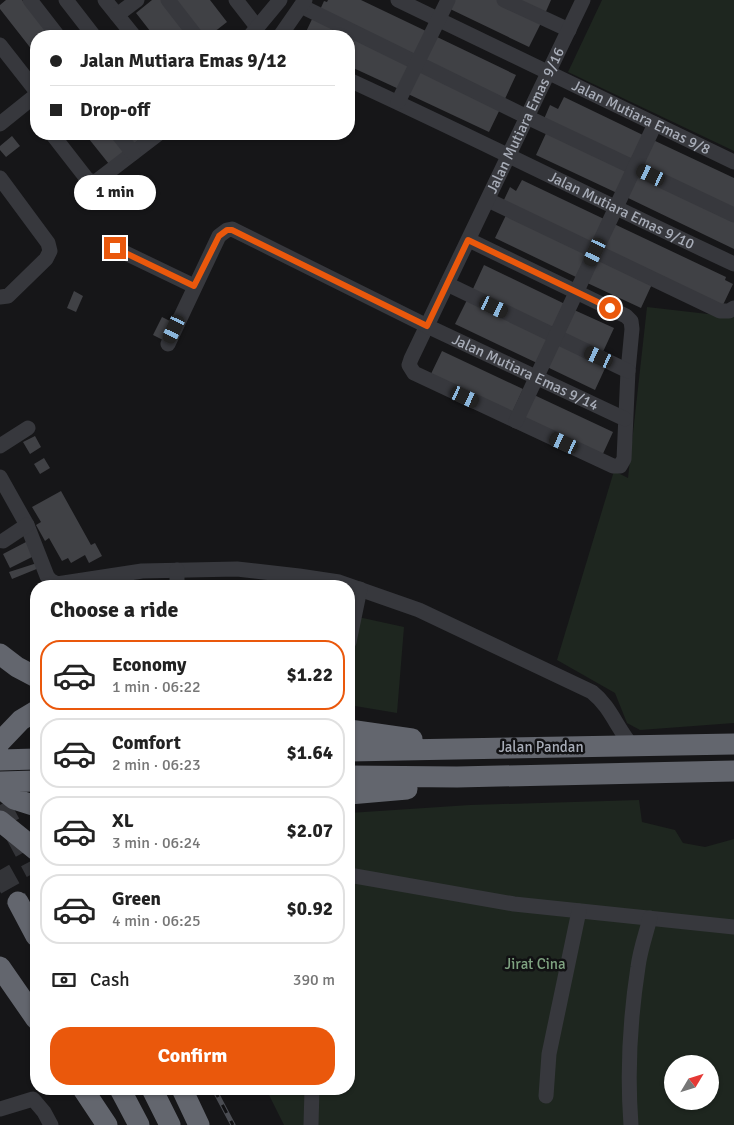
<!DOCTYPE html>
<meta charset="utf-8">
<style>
body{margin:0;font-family:Signika,sans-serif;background:#f2f2f2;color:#222;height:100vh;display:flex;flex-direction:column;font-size:19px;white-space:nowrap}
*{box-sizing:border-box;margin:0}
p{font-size:16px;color:#767676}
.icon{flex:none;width:28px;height:28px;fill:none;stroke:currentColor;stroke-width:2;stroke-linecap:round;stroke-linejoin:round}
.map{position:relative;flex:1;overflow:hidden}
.panel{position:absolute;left:30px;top:580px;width:325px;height:515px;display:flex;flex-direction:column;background:#fff;border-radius:20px;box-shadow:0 1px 4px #0004}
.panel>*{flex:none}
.top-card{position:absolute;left:30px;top:30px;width:325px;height:110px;border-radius:20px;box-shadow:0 1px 4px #0004;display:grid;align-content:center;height:110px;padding:0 20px;background:#fff}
.needle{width:32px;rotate:52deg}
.fabs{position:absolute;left:664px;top:1055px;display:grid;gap:10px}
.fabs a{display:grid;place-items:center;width:55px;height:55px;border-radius:50%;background:#fff;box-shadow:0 1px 4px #0004;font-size:25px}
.end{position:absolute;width:22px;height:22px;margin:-11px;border:6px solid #ea580c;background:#fff;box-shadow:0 0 0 2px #fff}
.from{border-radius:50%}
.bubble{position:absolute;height:35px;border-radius:18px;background:#fff;box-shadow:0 1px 4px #0004;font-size:16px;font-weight:700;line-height:35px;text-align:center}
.car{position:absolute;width:15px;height:30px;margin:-15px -8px;border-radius:6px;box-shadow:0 0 4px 1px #0007;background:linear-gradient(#222 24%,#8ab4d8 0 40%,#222 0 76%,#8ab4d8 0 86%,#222 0)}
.top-card b{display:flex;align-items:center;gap:18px;height:48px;font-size:19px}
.top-card b+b{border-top:1px solid #e0e0e0}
.top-card i{width:12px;height:12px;background:#222}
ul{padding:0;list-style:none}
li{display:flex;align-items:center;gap:15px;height:70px;margin:0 10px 8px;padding:0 10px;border:2px solid #e0e0e0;border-radius:20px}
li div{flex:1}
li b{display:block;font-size:19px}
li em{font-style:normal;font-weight:700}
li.selected{border-color:#ea580c}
li>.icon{width:45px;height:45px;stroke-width:1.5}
h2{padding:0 20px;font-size:22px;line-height:60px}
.pay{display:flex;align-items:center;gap:12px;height:55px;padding:0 20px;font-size:19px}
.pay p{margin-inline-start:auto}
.cta{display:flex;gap:10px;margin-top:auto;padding:10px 20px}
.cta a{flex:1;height:58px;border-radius:20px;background:#ea580c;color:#fff;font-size:20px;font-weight:700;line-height:58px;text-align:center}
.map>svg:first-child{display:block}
.green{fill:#1e261f;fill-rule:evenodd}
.building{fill:#404145}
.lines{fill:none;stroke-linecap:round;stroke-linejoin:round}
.highway-tunnel{stroke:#333438;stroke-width:21;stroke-dasharray:21 11;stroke-linecap:butt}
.minor{stroke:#37383d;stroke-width:15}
.highway{stroke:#63666e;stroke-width:21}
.rail-casing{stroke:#4a4c52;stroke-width:5}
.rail{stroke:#111113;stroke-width:3;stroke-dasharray:9;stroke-linecap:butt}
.route{stroke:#ea580c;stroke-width:6}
.labels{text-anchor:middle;stroke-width:5;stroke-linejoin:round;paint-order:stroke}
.street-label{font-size:15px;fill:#a8adb8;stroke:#111113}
.park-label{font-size:15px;fill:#7fa381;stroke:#111113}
</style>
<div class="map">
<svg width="734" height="1125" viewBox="0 0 734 1125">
<rect width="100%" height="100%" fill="#161618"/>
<path class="green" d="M 602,0 L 734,0 L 734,151 L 568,72 Z
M 647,307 L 734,317 L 734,723 L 640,730 L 627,723 L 615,693 L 557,660 L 614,471 L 628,478 Z
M 349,615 L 404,627 L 397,713 L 349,705 Z
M 639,800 L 642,822 L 675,830 L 683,843 L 705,847 L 734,839 L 734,1125 L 284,1125 L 266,1089 L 349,1089 L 349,813 L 470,805 ZM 672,1064 L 710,1064 L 710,1101 L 672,1101 Z"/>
<path class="building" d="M 6,0 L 22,0 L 51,36 L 36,36 L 36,55 L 0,9 L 0,5 Z
M 152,0 L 163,0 L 191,36 L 154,36 L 136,13 Z
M 172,0 L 210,0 L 227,22 L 209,36 L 201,36 Z
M 328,0 L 361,0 L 428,32 L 416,58 L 319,12 L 324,1 L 327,2 Z
M 452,0 L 497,0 L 542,21 L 529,47 L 448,8 Z
M 510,0 L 551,0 L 544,16 Z
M 313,17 L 413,65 L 401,90 L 349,66 L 349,36 L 304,36 Z
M 435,36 L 516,75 L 504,101 L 423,62 Z
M 420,68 L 501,107 L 489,132 L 408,94 Z
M 564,97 L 645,136 L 633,162 L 544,119 L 550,105 L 558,109 Z
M 548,129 L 629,168 L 617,193 L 536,155 Z
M 85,134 L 112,134 L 125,151 L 109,164 Z
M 121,134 L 146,134 L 131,146 Z
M 12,136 L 20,146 L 6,157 L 0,150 L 0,146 Z
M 651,139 L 734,178 L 734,210 L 639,165 Z
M 636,171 L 734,217 L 734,249 L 624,196 Z
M 522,180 L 604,219 L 592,245 L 503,202 L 510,187 L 516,191 Z
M 507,213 L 588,251 L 576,277 L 495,238 Z
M 612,223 L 726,277 L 725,280 L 733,284 L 722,307 L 599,248 Z
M 596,255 L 653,282 L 641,308 L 583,281 Z
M 484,265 L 565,304 L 553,330 L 472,291 Z
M 74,291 L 83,296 L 76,312 L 67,308 Z
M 468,298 L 549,337 L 537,363 L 455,324 Z
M 572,309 L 614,328 L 602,354 L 560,334 Z
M 162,317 L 172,322 L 163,340 L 153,335 Z
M 558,341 L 607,364 L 595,390 L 545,366 Z
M 442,351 L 523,389 L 511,415 L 430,376 Z
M 532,394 L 613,432 L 601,458 L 519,419 Z
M 35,436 L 41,447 L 30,454 L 23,442 Z
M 44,458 L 50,468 L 40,474 L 34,464 Z
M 61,491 L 91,545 L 95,543 L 102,556 L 89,563 L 85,555 L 71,563 L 68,558 L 62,561 L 49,538 L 45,541 L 36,525 L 41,522 L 32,507 Z
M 26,542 L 34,556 L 10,568 L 3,554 Z
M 37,563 L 39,568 L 12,579 L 9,572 Z"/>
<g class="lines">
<path class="highway-tunnel" d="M 0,805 L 36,872
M 0,870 L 18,902"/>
<g class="minor">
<path d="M 30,0 L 58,36"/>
<path d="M 66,0 L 94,36"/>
<path d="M 105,0 L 134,36"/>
<path d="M 168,0 L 196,36"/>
<path d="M 236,0 L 257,27"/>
<path id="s1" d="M 398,0 L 734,162"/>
<path d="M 504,0 L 569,30"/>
<path d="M 301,6 L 527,117 L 734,215"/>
<path d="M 117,15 L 137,0"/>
<path d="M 250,36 L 280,0"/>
<path d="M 280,36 L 305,0"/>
<path d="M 0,45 L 36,91"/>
<path id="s2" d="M 349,80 C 478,139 605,204 734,264"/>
<path d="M 398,102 L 448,0"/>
<path d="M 0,124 L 36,95"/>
<path d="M 52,134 L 87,179 L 92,182 L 98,180 L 158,134"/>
<path d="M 118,134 L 133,153"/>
<path d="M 0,178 L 48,243 L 50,251 L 46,259 L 8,296 L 0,297"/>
<path d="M 488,200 L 720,311 L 729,311 L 734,308"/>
<path id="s3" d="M 469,240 L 626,316 L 631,321 L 632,329 L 628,371 L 624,459 L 620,466 L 613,466 L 414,373 L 409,365 L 411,359 L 583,0"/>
<path d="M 115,248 L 194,286"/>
<path d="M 447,284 L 628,371"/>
<path id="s4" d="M 168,344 L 219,236 L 227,230 L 232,229 L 427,326 L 625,419"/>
<path d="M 516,421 L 655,124"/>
<path d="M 0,446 L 28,428"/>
<path d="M 0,477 L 27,525 L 47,576 L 50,580 L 57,584 L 142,571 L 237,569 L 299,576 L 339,582 L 419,610 L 592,692 C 611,707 617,729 633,747"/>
<path d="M 3,541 L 27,525"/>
<path d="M 177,586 L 177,570"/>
<path d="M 349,642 L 360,589"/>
<path d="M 349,875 L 514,904 L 734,927"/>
<path d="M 546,1096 L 549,1054 L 579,911"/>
<path d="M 0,1109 L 33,1099 L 44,1112 L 51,1125"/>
<path d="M 311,1125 L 312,1089"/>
<path d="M 631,1125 C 627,1073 630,1019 638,967 C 640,950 646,934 650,918"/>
</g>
<path class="highway" d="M 0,654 L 17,667 L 36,677
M 349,730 L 412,739
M 0,742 L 21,720 L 36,711
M 349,751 L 734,744
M 0,760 L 36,759
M 349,776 L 457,777 L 734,771
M 0,782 L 36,781
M 0,788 L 14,799 L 36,806
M 349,794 L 407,789
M 0,821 L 36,850
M 18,902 L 36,936
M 0,967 L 36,1019
M 83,1089 L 107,1125
M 120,1089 L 139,1125
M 152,1089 L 170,1125
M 182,1089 L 199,1125"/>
<g class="rail-casing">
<path id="rail" d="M 214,1089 L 233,1125"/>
</g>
<use href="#rail" class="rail"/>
</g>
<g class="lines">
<path class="route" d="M 115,248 L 194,286 L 219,236 L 227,230 L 232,230 L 427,326 L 468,240 L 610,308"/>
</g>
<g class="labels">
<g class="street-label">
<text dy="5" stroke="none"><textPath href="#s1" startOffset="270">Jalan Mutiara Emas 9/8</textPath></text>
<text dy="5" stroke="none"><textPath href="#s3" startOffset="835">Jalan Mutiara Emas 9/16</textPath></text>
<text dy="5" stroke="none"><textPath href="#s2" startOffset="302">Jalan Mutiara Emas 9/10</textPath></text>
<text dy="5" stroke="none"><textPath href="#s4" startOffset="461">Jalan Mutiara Emas 9/14</textPath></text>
<text x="541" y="752">Jalan Pandan</text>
</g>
<g class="park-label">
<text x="535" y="969">Jirat Cina</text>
</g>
</g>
</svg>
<div class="fabs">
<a><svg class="needle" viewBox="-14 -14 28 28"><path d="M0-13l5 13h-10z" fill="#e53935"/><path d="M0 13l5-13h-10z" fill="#767676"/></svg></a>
</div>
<i class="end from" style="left:610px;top:308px"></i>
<i class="end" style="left:115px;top:248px"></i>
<div class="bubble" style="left:74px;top:175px;width:82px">1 min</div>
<i class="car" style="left:651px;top:175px;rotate:296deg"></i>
<i class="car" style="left:595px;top:252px;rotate:205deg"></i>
<i class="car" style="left:494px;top:307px;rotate:116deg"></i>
<i class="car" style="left:174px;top:329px;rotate:205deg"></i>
<i class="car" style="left:599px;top:357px;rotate:295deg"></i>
<i class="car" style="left:465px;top:397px;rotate:115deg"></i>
<i class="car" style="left:564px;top:443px;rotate:295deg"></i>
<div class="top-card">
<b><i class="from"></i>Jalan Mutiara Emas 9/12</b>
<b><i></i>Drop-off</b>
</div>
<section class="panel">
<h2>Choose a ride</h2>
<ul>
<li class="selected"><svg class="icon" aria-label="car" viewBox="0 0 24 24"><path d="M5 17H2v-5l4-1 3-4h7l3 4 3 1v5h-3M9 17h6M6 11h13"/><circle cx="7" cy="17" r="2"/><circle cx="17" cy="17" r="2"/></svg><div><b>Economy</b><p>1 min · 06:22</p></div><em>$1.22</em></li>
<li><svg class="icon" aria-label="car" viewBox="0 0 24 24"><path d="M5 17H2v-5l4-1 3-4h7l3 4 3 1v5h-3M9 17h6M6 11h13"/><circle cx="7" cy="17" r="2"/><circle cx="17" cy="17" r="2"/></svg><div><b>Comfort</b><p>2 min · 06:23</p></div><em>$1.64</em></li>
<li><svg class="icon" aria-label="car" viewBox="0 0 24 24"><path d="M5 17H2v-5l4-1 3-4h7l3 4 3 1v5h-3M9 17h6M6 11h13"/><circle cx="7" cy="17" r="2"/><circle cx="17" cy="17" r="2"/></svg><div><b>XL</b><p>3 min · 06:24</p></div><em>$2.07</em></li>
<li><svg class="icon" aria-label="car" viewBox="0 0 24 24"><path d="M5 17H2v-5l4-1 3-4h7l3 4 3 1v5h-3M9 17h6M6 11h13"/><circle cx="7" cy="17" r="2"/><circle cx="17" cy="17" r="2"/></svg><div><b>Green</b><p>4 min · 06:25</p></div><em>$0.92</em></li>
</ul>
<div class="pay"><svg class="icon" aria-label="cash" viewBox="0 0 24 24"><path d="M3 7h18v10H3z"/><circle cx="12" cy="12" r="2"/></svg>Cash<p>390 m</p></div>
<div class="cta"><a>Confirm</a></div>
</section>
</div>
